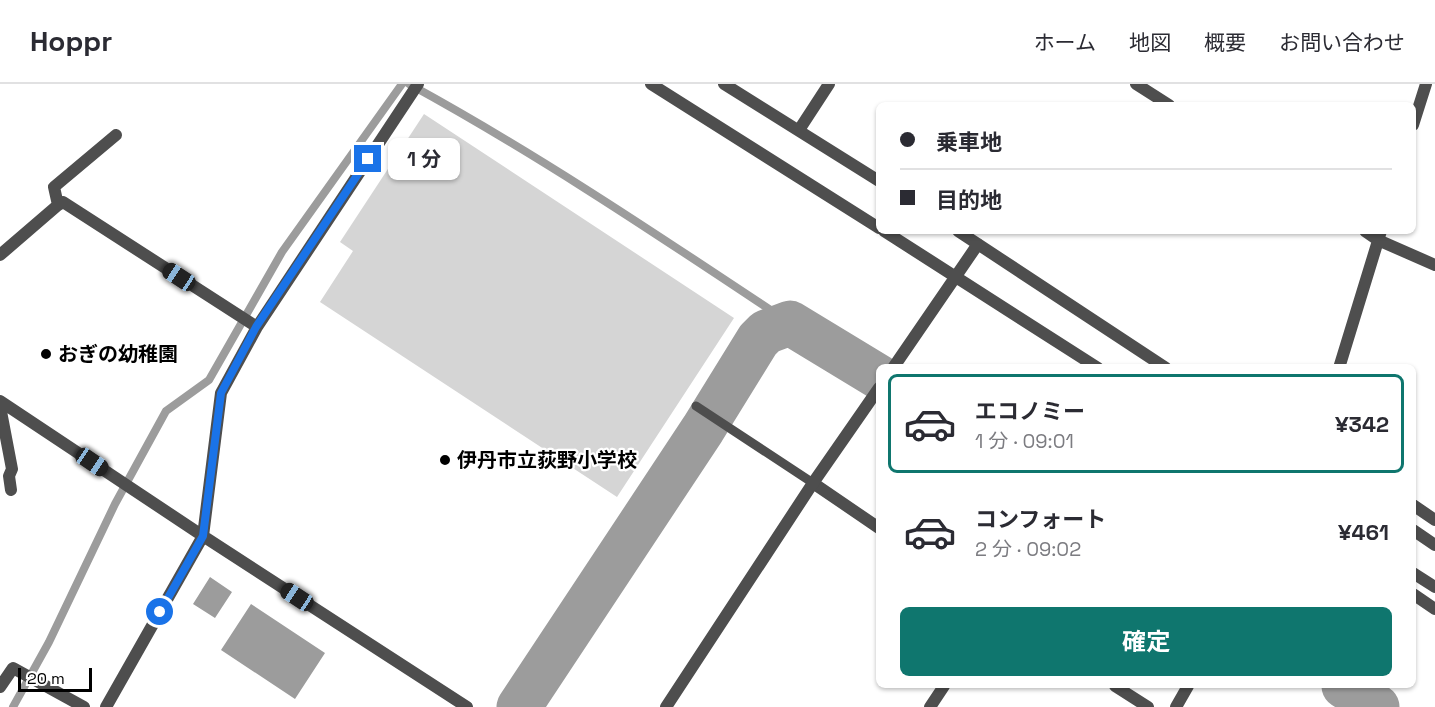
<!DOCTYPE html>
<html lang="ja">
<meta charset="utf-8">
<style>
body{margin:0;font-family:"Space Grotesk","Noto Sans JP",sans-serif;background:#f7f7f7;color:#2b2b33;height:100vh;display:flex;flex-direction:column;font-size:22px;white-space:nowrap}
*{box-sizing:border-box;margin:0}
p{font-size:20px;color:#7c7c81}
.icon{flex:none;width:33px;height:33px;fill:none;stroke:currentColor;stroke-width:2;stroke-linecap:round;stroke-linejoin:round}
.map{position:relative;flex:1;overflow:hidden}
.drawer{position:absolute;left:876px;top:280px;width:540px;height:324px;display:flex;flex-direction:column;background:#fff;border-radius:9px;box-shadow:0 2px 4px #0004}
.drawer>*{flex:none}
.guide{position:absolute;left:876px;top:18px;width:540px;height:132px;border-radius:9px;box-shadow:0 2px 4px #0004;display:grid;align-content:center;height:132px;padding:0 24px;background:#fff}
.scale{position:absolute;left:18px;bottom:15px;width:74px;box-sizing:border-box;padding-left:6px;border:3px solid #000;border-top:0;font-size:16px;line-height:21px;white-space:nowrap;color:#000;-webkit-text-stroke:4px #fff;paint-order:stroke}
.end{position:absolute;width:27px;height:27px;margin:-14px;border:8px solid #1a73e8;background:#fff;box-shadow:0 0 0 3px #fff}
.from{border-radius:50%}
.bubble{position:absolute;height:42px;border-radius:9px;background:#fff;box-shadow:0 2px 4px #0004;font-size:20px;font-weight:700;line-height:42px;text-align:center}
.car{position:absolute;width:18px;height:36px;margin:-18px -9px;border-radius:8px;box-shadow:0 0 4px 2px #0007;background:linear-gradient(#222 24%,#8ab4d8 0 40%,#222 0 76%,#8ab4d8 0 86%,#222 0)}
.guide b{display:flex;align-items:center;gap:21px;height:57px;font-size:22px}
.guide b+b{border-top:2px solid #e1e1e2}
.guide i{width:15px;height:15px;background:#2b2b33}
ul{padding:10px 0 0;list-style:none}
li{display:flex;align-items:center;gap:18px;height:99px;margin:0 12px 9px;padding:0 12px;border:3px solid transparent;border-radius:9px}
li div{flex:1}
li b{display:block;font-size:22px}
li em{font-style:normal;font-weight:700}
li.selected{border-color:#0f766e}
li>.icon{width:54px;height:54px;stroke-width:1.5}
.cta{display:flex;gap:12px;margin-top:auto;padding:12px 24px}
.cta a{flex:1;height:69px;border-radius:9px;background:#0f766e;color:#fff;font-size:24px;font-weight:700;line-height:69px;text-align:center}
header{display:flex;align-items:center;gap:36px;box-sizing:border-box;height:84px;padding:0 30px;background:#fff;border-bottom:2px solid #e1e1e2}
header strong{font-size:28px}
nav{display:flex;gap:33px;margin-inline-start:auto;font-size:21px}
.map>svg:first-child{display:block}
.green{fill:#d5d5d5}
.water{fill:#9c9c9c}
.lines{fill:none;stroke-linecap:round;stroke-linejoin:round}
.stream{stroke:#9c9c9c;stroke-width:8}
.river{stroke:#9c9c9c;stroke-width:45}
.service{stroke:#4e4e4e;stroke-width:9}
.minor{stroke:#4e4e4e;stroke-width:12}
.tertiary{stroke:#4e4e4e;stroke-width:12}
.route{stroke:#1a73e8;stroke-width:8}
.poi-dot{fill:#000;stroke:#fff;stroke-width:2}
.labels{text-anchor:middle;stroke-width:4.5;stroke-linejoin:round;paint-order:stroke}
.poi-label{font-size:20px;font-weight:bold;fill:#000;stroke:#fff;text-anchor:start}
</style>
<header>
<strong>Hoppr</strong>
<nav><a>ホーム</a><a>地図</a><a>概要</a><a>お問い合わせ</a></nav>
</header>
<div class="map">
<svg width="1435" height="623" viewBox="0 0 1435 623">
<rect width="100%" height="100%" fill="#fff"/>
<path class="green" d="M 424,30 L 734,234 L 617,413 L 320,218 L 353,167 L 340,158 Z"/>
<path class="water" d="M 210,493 L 232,508 L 215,534 L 193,520 Z
M 251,520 L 325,569 L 295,615 L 221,566 Z"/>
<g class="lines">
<path class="stream" d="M 409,0 C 541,72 665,156 790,239
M 13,623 L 49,558 L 115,420 L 166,327 L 209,296 L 282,168 L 402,0"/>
<path class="river" d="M 1344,602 L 1377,623
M 519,623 L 703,345 L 758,256 L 766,248 L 790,239 L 879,293"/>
<path class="service" d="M 696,322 L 813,399"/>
<path class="minor" d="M 1136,0 L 1169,21
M 1413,41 L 1426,0
M 799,46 L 829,0
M 58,121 L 54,103 L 116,51
M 1365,147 L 1378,156 L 1435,181
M 0,171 L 58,121 L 63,118 L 257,243
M 1339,284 L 1381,147
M 0,317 L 203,452 L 467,623
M 0,322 L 12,385 L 9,392 L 11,406
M 813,399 L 879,444
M 1413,421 L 1435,436
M 1413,510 L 1435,525
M 1115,602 L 1148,623
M 0,603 L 13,584 L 84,623
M 106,623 L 203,452 L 221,309 L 257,243 L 418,0
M 930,623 L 944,602
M 1176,623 L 1188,602"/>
<path class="tertiary" d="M 651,0 L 879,144
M 724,0 L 879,97
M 884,147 L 1098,284
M 958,147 L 1166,284
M 893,284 L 978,160
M 1413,446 L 1435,461
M 1413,489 L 1435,503
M 666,623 L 813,399 L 879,304"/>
</g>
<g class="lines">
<path class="route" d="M 160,528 L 203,452 L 221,309 L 256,243 L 368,75"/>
</g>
<g class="poi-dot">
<circle cx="46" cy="270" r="6"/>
<circle cx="445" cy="376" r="6"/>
</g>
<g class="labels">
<g class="poi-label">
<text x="58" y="277">おぎの幼稚園</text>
<text x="457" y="383">伊丹市立荻野小学校</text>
</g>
</g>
</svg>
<div class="scale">20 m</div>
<i class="end from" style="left:160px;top:528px"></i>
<i class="end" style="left:368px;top:75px"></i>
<div class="bubble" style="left:388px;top:54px;width:72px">1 分</div>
<i class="car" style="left:179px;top:193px;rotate:303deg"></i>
<i class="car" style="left:92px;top:378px;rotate:124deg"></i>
<i class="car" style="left:297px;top:513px;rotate:303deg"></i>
<div class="guide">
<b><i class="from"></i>乗車地</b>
<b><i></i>目的地</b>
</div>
<section class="drawer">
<ul>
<li class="selected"><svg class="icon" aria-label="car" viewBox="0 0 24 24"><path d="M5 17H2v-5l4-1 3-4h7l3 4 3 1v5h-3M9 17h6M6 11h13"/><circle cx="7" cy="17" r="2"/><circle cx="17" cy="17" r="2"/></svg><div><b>エコノミー</b><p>1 分 · 09:01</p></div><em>¥342</em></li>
<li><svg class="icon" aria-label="car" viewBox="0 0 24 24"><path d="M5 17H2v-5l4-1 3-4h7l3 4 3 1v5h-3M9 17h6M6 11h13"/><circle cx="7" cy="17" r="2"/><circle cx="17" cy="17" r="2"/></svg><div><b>コンフォート</b><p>2 分 · 09:02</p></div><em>¥461</em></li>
</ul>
<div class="cta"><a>確定</a></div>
</section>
</div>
